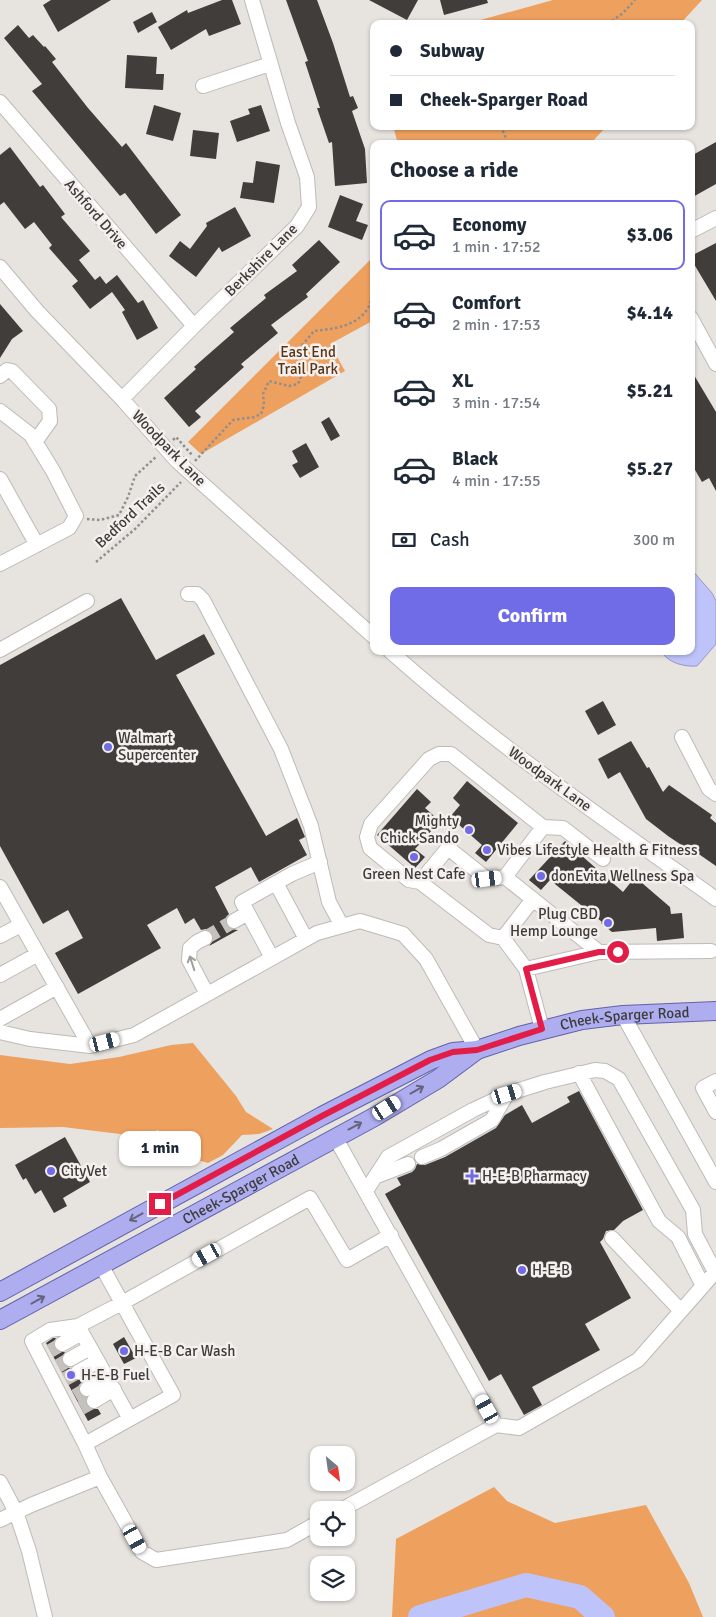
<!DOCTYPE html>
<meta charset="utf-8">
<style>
body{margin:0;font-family:Signika,sans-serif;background:#f6f6f7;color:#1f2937;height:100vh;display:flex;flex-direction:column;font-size:19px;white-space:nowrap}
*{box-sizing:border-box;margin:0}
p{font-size:16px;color:#747a83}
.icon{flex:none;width:28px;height:28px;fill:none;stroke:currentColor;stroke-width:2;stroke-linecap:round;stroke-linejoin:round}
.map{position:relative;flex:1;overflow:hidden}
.panel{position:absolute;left:370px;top:140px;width:325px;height:515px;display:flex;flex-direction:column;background:#fff;border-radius:10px;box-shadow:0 1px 4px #0004}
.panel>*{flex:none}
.top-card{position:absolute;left:370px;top:20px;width:325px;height:110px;border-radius:10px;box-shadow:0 1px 4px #0004;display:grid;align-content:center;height:110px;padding:0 20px;background:#fff}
.needle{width:32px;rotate:151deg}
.tools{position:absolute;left:310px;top:1446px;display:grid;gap:10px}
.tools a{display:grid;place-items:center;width:45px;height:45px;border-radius:10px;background:#fff;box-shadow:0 1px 4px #0004;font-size:25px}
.end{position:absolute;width:22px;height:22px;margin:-11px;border:6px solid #e11d48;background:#fff;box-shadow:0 0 0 2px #fff}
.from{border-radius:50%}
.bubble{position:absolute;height:35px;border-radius:10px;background:#fff;box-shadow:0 1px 4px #0004;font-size:16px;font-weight:700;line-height:35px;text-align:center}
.car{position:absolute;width:15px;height:30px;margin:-15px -8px;border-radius:6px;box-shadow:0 0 4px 1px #0007;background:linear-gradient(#fff 24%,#345 0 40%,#fff 0 76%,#345 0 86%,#fff 0)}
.top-card b{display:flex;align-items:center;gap:18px;height:48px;font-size:19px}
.top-card b+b{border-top:1px solid #e0e1e3}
.top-card i{width:12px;height:12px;background:#1f2937}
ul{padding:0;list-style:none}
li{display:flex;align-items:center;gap:15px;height:70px;margin:0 10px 8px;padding:0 10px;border:2px solid transparent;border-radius:10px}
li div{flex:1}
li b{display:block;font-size:19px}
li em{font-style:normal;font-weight:700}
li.selected{border-color:#706ce7}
li>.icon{width:45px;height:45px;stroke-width:1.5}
h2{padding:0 20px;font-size:22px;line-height:60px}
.pay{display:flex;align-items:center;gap:12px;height:55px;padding:0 20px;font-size:19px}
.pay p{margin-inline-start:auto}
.button{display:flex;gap:10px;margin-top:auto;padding:10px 20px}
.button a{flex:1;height:58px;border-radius:10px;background:#706ce7;color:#fff;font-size:20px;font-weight:700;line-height:58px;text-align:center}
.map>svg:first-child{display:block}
.green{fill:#eea05f}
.water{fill:#bec3f9;stroke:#989ac0}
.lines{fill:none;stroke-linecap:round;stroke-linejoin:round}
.river{stroke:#bec3f9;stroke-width:24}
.building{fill:#403d3a}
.minor-tunnel{stroke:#c5c2be;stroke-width:14;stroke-dasharray:14 7;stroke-linecap:butt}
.minor-casing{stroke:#bfbab7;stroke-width:16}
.major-casing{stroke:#6362aa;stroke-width:20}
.path{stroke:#918e8c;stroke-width:2.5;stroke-dasharray:2.5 2.5;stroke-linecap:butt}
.minor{stroke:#fff;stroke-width:14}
.major{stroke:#adadf0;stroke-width:18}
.oneway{stroke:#9e9e9d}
.oneway2{stroke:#65647a}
.route{stroke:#e11d48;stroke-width:6}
.poi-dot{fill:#706ce7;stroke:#f5f0ed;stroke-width:2}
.labels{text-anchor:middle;stroke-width:5;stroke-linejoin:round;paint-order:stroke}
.street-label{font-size:15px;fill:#3e3c3b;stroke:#f5f0ed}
.park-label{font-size:15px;fill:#563519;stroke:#f5f0ed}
.poi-label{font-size:15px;fill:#3e3c3b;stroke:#f5f0ed;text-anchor:start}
</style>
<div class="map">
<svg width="716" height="1617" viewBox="0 0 716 1617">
<rect width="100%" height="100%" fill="#e7e3df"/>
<path class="green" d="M 553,0 L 702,0 L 680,24 L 466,24 Z
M 393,126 L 607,126 L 590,144 L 398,144 Z
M 374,256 L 374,320 L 330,344 L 345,371 L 201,454 L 188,442 Z
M 193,1043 L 236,1096 L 246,1112 L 273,1129 L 259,1134 L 242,1135 L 223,1155 L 208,1163 L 191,1158 L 158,1130 L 132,1139 L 120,1134 L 63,1127 L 0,1128 L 0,1055 L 70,1064 L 119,1057 L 171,1045 Z
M 494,1487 L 507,1501 L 555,1523 L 646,1505 L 689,1583 L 703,1617 L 392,1617 L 396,1539 Z"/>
<path class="water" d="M 691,569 L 712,593 L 716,601 L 716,644 L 697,666 C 684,667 668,663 661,651 L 691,651 Z"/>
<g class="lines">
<path class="river" d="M 420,1617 L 526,1585 L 580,1597 L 603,1617"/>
</g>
<path class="building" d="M 51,0 L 111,0 L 58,32 L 43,5 Z
M 222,0 L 232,0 L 241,24 L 209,36 L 206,29 L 171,50 L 158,27 L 187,10 L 188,13 Z
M 286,0 L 317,0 L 333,43 L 350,97 L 353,96 L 358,108 L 352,111 L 365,149 L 367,183 L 335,186 L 332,142 L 329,143 L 317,108 L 320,108 L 305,62 L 308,61 Z
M 369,0 L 418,0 L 407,20 Z
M 440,0 L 487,0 L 488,3 L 444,15 Z
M 152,12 L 157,22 L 138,33 L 133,22 Z
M 18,25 L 29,38 L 33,35 L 44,47 L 45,46 L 56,59 L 52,62 L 88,108 L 122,147 L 126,143 L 181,215 L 156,234 L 125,193 L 120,196 L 32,91 L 42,84 L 4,38 Z
M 127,55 L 157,57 L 156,74 L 164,74 L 163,90 L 125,88 Z
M 154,105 L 181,113 L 173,141 L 146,134 Z
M 261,105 L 270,131 L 237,142 L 230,121 L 250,114 L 248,109 Z
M 193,130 L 219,133 L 216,159 L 190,156 Z
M 716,142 L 716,184 L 691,198 L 691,156 Z
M 10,147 L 40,187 L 43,185 L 65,214 L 61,217 L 90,251 L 79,260 L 95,280 L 100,276 L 106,284 L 117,275 L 138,303 L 143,300 L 158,328 L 137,340 L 122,312 L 125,310 L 112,292 L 90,309 L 72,286 L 78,281 L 49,248 L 52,245 L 34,222 L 25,229 L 4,202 L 0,205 L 0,155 Z
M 256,161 L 280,165 L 274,203 L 240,198 L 243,182 L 253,183 Z
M 340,195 L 363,204 L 356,221 L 368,225 L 362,240 L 328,227 Z
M 235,207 L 251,236 L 222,252 L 219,247 L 196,277 L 169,256 L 180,241 L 190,249 L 207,226 L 206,223 Z
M 319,240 L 340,262 L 306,294 L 308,297 L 271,325 L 278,333 L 241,364 L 244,367 L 195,411 L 201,417 L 189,427 L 164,398 L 196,369 L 194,367 L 234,332 L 230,328 L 266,298 L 264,295 L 297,271 L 292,265 Z
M 716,243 L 716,301 L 691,259 L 691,256 Z
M 0,304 L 23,331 L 12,339 L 0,358 Z
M 691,370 L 716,412 L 716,491 L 709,478 L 702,482 L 691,463 Z
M 329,417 L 340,436 L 331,441 L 321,422 Z
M 306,443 L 319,467 L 300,478 L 292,465 L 298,462 L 292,451 Z
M 121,598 L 156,660 L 204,634 L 215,654 L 176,675 L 266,836 L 297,818 L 305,837 L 299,840 L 307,855 L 259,882 L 251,867 L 215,887 L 229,914 L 226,917 L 226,925 L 230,929 L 238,930 L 209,946 L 214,939 L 213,934 L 206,929 L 201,930 L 194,918 L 185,924 L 177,908 L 147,925 L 161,948 L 78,994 L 55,953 L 83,938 L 68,910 L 43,924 L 0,846 L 0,665 Z
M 603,701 L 616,725 L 598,735 L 585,711 Z
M 631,741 L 647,768 L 649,767 L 663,792 L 669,785 L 712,815 L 710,818 L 716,823 L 716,866 L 690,848 L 689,850 L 668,836 L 646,819 L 620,772 L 608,779 L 598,759 Z
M 467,781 L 518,823 L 486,862 L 475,853 L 482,845 L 450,817 L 460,805 L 453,798 Z
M 417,789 L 431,802 L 425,808 L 440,821 L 415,849 L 425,857 L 415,868 L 377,835 Z
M 565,841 L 623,892 L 635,877 L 670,907 L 671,914 L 682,913 L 684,938 L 657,941 L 656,928 L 612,932 L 601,923 L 602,922 L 550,880 L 541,890 L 529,880 Z
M 579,1091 L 643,1210 L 623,1221 L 614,1230 L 606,1231 L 603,1239 L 600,1242 L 631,1298 L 585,1324 L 600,1350 L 532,1387 L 542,1405 L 524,1415 L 501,1374 L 489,1381 L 385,1194 L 401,1185 L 397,1178 L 412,1172 L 415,1169 L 417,1164 L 425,1165 L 445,1157 L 496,1128 L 505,1115 L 522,1105 L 532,1123 L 570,1102 L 567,1097 Z
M 65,1137 L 90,1182 L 63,1198 L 67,1206 L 54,1213 L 41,1190 L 35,1194 L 26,1178 L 23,1180 L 15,1165 Z
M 124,1337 L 136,1358 L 124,1364 L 113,1344 Z
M 53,1338 L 56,1338 L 53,1343 L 55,1349 L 58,1352 L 65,1352 L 61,1359 L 65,1366 L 70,1368 L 69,1372 L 71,1377 L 74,1380 L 82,1380 L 83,1381 L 79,1385 L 78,1390 L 80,1394 L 86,1398 L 87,1406 L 90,1409 L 98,1409 L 101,1414 L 88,1421 L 46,1343 Z"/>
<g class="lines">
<path class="minor-tunnel" d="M 205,938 L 234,921
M 50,1351 L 62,1344
M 58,1366 L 70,1359
M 65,1379 L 78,1372
M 75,1396 L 87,1389
M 81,1408 L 94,1401"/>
<g class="minor-casing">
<path id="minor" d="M 203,86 L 270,64
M 0,102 L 194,326
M 691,231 L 716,218
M 0,267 L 37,311 L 122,399 L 177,461 L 374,637
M 691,318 L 716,364
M 0,376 L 7,370 L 12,371 L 49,409 L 50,421 L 35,442
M 122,399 L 194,326 L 297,226 L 309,207 L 307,177 L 288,123 L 252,0
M 0,411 L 31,435 L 53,471 L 76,516 L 69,528 L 0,564
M 0,479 L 37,545
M 188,594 L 197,594 L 203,600 L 281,749 L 311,826 L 329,902 L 342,926
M 0,650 L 87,601
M 390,651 C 492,742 605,820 716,899
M 682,737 L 709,789 L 716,794
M 543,827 L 563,828 L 603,859
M 420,882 L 448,848 L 487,879 L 505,877
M 276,883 L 306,939
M 0,887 L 90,1046
M 234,921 L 248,913
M 0,936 L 21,925
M 205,938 L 197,942 L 190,948 L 189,960 L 207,994
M 503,938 L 533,899
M 599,952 L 711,951
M 272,958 L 242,902 L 292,874 L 320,862
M 526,969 L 599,952 L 505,877 L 543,827 L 451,754 L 439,754 L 429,759 L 371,824 L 367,837 L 370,848 L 409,880 L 420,882 L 489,935 L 503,938 L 526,969 L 542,1029
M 0,975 L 38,954
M 623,1015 L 716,1182
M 0,1019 L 57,987
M 0,1032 L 30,1039 L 90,1046 L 134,1035 L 317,933 L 360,921 L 403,934 L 426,959 L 477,1050
M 579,1073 L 659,1221 L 678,1237 L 703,1286
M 716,1081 L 703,1088 L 716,1112
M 335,1137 L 496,1425 L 341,1510
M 422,1157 L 441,1149 L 492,1120 L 507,1094
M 377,1176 L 408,1164
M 366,1191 L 388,1157 L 473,1110 L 507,1094 L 545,1082 L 595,1070 L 605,1071 L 619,1079 L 693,1210 L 695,1234 L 715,1272
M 612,1238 L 681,1311
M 78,1326 L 130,1419
M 62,1344 L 82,1333
M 70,1359 L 90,1348
M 78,1372 L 98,1361
M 87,1389 L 107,1377
M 94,1401 L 114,1389
M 496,1425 L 519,1428 L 638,1360 L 716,1271
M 85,1444 L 173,1395 L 101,1265
M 0,1482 L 16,1512 L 29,1551 L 45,1617
M 0,1520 L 31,1505 L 100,1477
M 319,1522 L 287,1540 L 156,1560 L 142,1552 L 100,1477 L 85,1444 L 32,1341 L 50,1330 L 78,1326 L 122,1303 L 310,1198 L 347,1260 L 391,1235"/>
</g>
<g class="major-casing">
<g id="major">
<path id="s1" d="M 0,1292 L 322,1116 L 431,1060 L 453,1052 L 477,1050 L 519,1036 L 582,1020 L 623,1015 L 716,1011"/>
<path id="s2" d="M 0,1320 L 376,1116 L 438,1079 L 477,1050"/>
</g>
</g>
<path class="path" d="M 608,24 L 623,13 L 635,0
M 501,126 L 508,144
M 173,440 L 176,437 L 193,456
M 195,461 L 233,420 L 254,417 L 261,414 L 264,405 L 263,394 L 269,381 L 289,386 L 298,384 L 302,374 L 299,349 L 314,331 C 332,329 354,327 366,311 C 370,307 371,298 374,293
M 87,519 L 100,520 L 119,515 L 128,497 L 135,476 L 157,456
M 96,562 L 135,529 L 181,482"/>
<use href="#minor" class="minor"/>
<use href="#major" class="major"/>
</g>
<defs><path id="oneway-shaft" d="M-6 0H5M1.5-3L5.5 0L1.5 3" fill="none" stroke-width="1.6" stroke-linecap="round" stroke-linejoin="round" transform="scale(1.25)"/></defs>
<use class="oneway" href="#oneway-shaft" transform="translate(192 963) rotate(-108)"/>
<g class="oneway2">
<use href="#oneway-shaft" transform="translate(417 1090) rotate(-29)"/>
<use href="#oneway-shaft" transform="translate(355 1126) rotate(-28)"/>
<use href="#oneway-shaft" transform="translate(136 1217) rotate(151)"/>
<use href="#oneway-shaft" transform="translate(38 1300) rotate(-29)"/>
</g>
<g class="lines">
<path class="route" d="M 160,1204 L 322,1116 L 430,1060 L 453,1052 L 477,1050 L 542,1029 L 526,969 L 599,952 L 618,952"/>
</g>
<g class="poi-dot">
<circle cx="108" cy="747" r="5"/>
<circle cx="469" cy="830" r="5"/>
<circle cx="487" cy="850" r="5"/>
<circle cx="414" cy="857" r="5"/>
<circle cx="541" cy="876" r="5"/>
<circle cx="608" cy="923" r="5"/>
<circle cx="51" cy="1171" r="5"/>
<path d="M469.5 1168.5h5v5h5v5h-5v5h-5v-5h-5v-5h5z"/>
<circle cx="522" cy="1270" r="5"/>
<circle cx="124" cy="1351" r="5"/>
<circle cx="71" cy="1375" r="5"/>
</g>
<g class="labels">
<g class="street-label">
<text transform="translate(96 214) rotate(49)" y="5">Ashford Drive</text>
<text transform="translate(261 260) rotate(-45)" y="5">Berkshire Lane</text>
<text transform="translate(169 448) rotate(46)" y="5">Woodpark Lane</text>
<text transform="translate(130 515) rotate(-43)" y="5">Bedford Trails</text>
<text transform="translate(550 779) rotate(36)" y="5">Woodpark Lane</text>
<text dy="5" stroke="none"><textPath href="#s1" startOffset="689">Cheek-Sparger Road</textPath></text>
<text dy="5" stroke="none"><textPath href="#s2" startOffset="274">Cheek-Sparger Road</textPath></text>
</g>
<g class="park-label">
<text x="308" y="357">East End<tspan x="308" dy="17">Trail Park</tspan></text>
</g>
<g class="poi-label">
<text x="118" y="743">Walmart<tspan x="118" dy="17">Supercenter</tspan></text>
<text x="459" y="826" text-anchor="end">Mighty<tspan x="459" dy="17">Chick Sando</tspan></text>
<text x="497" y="855">Vibes Lifestyle Health &amp; Fitness</text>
<text x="414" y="879" text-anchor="middle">Green Nest Cafe</text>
<text x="551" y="881">donEvita Wellness Spa</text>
<text x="598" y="919" text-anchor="end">Plug CBD<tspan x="598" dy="17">Hemp Lounge</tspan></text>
<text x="61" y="1176">CityVet</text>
<text x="482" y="1181">H-E-B Pharmacy</text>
<text x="532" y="1275">H-E-B</text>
<text x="134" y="1356">H-E-B Car Wash</text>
<text x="81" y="1380">H-E-B Fuel</text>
</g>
</g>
</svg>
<div class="tools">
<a><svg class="needle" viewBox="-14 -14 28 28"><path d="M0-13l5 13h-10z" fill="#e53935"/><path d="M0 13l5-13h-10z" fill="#747a83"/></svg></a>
<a><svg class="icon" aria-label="locate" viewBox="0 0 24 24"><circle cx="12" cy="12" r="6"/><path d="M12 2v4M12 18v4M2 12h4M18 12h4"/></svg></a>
<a><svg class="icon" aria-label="layers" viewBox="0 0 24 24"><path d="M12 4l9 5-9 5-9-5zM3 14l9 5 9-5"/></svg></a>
</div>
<i class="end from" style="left:618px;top:952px"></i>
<i class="end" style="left:160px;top:1204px"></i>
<div class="bubble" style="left:119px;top:1131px;width:82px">1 min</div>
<i class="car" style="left:487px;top:879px;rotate:83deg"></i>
<i class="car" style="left:105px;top:1042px;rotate:76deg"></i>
<i class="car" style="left:507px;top:1094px;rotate:73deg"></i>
<i class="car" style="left:387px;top:1108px;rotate:58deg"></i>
<i class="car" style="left:207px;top:1255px;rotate:241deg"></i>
<i class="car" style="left:487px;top:1409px;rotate:331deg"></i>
<i class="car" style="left:135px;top:1539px;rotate:151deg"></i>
<div class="top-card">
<b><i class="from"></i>Subway</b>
<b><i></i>Cheek-Sparger Road</b>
</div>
<section class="panel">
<h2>Choose a ride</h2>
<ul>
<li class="selected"><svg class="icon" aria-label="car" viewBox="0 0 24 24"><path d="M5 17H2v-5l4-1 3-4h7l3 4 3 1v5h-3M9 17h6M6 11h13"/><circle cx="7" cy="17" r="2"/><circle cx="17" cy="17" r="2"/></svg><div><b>Economy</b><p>1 min · 17:52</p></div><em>$3.06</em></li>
<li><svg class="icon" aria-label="car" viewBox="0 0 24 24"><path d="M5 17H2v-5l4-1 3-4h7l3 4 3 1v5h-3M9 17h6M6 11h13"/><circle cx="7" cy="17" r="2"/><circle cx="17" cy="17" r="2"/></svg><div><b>Comfort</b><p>2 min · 17:53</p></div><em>$4.14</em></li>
<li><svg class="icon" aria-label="car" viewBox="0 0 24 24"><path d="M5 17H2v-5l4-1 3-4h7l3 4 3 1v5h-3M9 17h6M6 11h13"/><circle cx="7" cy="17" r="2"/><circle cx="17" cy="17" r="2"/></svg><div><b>XL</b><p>3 min · 17:54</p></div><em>$5.21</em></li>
<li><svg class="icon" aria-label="car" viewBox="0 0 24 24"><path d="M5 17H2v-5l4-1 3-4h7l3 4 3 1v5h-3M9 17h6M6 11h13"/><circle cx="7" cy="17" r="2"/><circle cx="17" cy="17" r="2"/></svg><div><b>Black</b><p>4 min · 17:55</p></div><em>$5.27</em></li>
</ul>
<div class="pay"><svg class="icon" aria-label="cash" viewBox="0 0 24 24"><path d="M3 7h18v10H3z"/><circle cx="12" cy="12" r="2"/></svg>Cash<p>300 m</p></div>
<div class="button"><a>Confirm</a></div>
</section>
</div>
